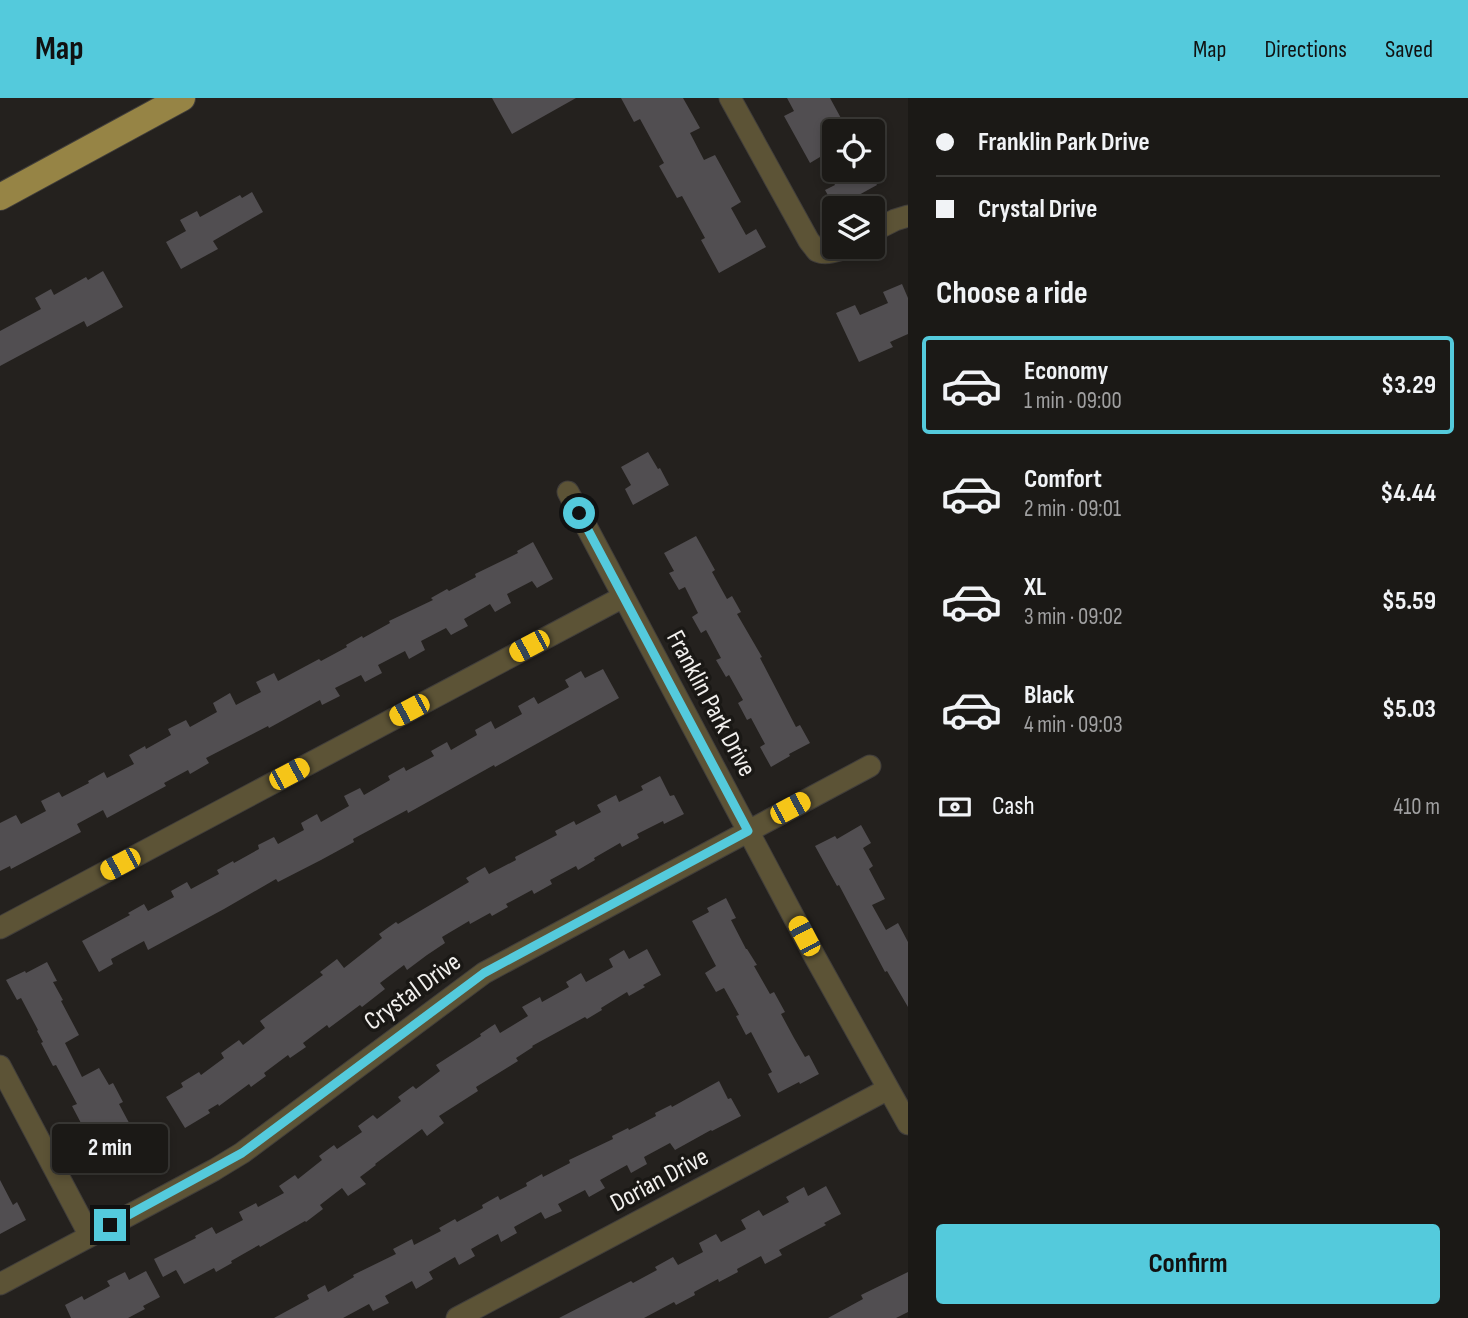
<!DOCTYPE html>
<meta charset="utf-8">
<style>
body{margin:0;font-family:"Sofia Sans Condensed",sans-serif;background:#282623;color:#f1f3f6;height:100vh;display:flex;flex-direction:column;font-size:26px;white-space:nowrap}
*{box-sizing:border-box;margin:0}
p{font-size:23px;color:#a0a0a1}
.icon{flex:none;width:38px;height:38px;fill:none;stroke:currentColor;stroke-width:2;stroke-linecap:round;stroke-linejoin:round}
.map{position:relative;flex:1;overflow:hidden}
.drawer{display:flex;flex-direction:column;background:#1b1916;width:560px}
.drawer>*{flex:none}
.guide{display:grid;align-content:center;height:154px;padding:0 28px;background:#1b1916}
.controls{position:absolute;left:822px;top:21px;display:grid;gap:14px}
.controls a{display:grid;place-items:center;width:63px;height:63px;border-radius:7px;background:#1b1916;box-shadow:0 4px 10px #0003,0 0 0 2px #393835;font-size:35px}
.end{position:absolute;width:32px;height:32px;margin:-16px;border:9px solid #54cadc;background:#111;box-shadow:0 0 0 4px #111}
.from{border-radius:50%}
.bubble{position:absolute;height:49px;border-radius:7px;background:#1b1916;box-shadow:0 4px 10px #0003,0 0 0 2px #393835;font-size:23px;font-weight:700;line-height:49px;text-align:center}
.car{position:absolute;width:21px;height:42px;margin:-21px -10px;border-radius:9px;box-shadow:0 0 5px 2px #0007;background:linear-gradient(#f5c518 24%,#345 0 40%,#f5c518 0 76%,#345 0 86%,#f5c518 0)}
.guide b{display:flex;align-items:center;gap:24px;height:66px;font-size:26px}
.guide b+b{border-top:2px solid #393835}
.guide i{width:18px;height:18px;background:#f1f3f6}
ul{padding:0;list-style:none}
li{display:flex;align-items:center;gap:21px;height:98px;margin:0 14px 10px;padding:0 14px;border:4px solid transparent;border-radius:7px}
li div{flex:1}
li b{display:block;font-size:26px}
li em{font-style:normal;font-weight:700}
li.selected{border-color:#54cadc}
li>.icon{width:63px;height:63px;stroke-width:1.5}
h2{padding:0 28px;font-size:32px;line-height:84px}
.pay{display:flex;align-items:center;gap:18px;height:77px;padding:0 28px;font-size:26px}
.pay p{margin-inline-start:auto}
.primary-button{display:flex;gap:14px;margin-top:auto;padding:14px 28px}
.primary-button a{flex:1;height:80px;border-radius:7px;background:#54cadc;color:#111;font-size:28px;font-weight:700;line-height:80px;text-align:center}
header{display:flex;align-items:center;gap:42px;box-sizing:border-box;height:98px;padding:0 35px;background:#54cadc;color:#111}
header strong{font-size:33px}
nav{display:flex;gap:38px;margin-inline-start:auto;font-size:24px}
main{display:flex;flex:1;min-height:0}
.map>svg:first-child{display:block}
.building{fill:#514e51}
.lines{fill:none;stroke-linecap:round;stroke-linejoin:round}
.minor-casing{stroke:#413e3b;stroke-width:23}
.major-casing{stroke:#413e3b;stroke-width:28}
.minor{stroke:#5c5336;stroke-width:21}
.major{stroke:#968445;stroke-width:26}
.route{stroke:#54cadc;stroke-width:9}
.labels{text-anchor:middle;stroke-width:7;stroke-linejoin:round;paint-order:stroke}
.street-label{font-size:26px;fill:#f2f0ee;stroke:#1a1815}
</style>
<header>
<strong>Map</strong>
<nav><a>Map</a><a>Directions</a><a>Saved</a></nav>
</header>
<main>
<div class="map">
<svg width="908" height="1220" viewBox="0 0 908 1220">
<rect width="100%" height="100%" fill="#24211e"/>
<path class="building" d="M 492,0 L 576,0 L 512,36 Z
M 621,0 L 683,0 L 700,30 L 690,35 L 704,62 L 715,57 L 741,104 L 731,110 L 746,137 L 756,131 L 766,149 L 719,175 L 701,142 L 705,140 L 682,98 L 677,100 L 659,68 L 664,65 L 640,21 L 634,24 Z
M 787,0 L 830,0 L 848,33 L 835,33 L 835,72 L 869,72 L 877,87 L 835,110 L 825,92 L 835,87 L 820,59 L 810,65 L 784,18 L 794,13 Z
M 252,94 L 263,114 L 213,143 L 218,151 L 181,171 L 166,144 L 186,133 L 180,122 L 197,113 L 200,119 L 240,97 L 242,100 Z
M 103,173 L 123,209 L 87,229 L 84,223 L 0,268 L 0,233 L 41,211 L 35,200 L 51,191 L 54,197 L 86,179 L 88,182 Z
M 902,186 L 908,200 L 908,236 L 890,244 L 893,249 L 859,264 L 836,215 L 855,207 L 860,217 L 888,205 L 883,194 Z
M 648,354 L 658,371 L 660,370 L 669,387 L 633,407 L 625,391 L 631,387 L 621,369 Z
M 696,438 L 715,472 L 712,474 L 727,501 L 732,498 L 741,514 L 737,516 L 762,559 L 760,560 L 796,629 L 800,627 L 810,645 L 789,656 L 790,658 L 771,669 L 760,649 L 765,646 L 751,620 L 747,622 L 738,605 L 743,602 L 729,577 L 726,579 L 716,562 L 721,560 L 706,532 L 701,535 L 692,519 L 698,515 L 685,489 L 679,492 L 669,475 L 674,473 L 664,455 Z
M 533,444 L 553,481 L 537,490 L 532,483 L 507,496 L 511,505 L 495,514 L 490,506 L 464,521 L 468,528 L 451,537 L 446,530 L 421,543 L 425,552 L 409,561 L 405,553 L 378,567 L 382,575 L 365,584 L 361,577 L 335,590 L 340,598 L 322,607 L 320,602 L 269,630 L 268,628 L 206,660 L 209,665 L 190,676 L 188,672 L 164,685 L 166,688 L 107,720 L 103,712 L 77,726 L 81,734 L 11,771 L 10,768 L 0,773 L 0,725 L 16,717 L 21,726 L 46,713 L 41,703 L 59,694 L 62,699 L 89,685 L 88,683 L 104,674 L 107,680 L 134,666 L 129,657 L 145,648 L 146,651 L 171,637 L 168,631 L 186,622 L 190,629 L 217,614 L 213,605 L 230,595 L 236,607 L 261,594 L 256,584 L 274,575 L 278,583 L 319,561 L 321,563 L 347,549 L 346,547 L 362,538 L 363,540 L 390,525 L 389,523 L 433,502 L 431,500 L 447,491 L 449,493 L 476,479 L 475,476 L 518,455 L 517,453 Z
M 603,571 L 619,600 L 495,669 L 494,667 L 408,715 L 407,712 L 353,741 L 354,744 L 321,762 L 278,784 L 276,781 L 224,811 L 148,852 L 144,843 L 111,861 L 113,866 L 99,874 L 82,843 L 130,817 L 128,815 L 144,806 L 148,813 L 174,799 L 171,793 L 187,784 L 191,791 L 219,776 L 217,772 L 233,763 L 234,765 L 259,751 L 258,747 L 274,739 L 278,746 L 304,732 L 301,725 L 317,716 L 321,724 L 349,708 L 344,698 L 360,690 L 364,697 L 390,682 L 388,678 L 404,669 L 406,673 L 434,658 L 431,653 L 447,644 L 451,652 L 477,637 L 475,632 L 491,623 L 495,631 L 522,616 L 518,608 L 534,599 L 538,606 L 569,589 L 565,582 L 581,573 L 585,580 Z
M 660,678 L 670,698 L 674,697 L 684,716 L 664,726 L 663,723 L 637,736 L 639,740 L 622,749 L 620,745 L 594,760 L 595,762 L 578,772 L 576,768 L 550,782 L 552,786 L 534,796 L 532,792 L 506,806 L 508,809 L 492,818 L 490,815 L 470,826 L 469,823 L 442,839 L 445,845 L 427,857 L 407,872 L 404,867 L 380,885 L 385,891 L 362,909 L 360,907 L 329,930 L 327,927 L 303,945 L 306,949 L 290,960 L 288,957 L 264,975 L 266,978 L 251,989 L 249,986 L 219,1008 L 218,1006 L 208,1012 L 210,1015 L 185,1030 L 166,999 L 183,989 L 181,985 L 199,974 L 201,977 L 224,960 L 221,955 L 239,942 L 243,947 L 265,930 L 260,923 L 323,877 L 320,874 L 337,861 L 344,870 L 382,840 L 379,836 L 396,824 L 398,826 L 469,784 L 466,780 L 485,769 L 489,776 L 516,762 L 515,759 L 557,737 L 555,733 L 574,723 L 576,727 L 601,714 L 597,707 L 616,697 L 619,704 L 643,692 L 641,688 Z
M 861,727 L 871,745 L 863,750 L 873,768 L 869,771 L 885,801 L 872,807 L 886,832 L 898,825 L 908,844 L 908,909 L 887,873 L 885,874 L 839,787 L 837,788 L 815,748 L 835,738 L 837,741 Z
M 726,800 L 736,820 L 731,822 L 746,851 L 747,851 L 757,867 L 754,868 L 770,896 L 774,894 L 785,914 L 781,916 L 794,940 L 805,959 L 809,957 L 819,976 L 800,986 L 799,984 L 778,995 L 768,976 L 772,974 L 751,934 L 746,937 L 736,918 L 739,917 L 724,890 L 716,894 L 705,875 L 716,868 L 692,823 L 709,814 L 707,810 Z
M 647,851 L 661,877 L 643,887 L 645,889 L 629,898 L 627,894 L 601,910 L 602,912 L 587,921 L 585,919 L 532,948 L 533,949 L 516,960 L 518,963 L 476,989 L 478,993 L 439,1018 L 444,1025 L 427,1038 L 422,1031 L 375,1066 L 376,1067 L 360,1079 L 366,1086 L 348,1098 L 342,1090 L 320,1107 L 323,1111 L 306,1124 L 305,1123 L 260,1149 L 259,1147 L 231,1163 L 232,1165 L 216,1174 L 214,1170 L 184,1186 L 176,1172 L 163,1179 L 154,1161 L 196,1140 L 195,1138 L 212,1129 L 216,1136 L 243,1122 L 239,1114 L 256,1105 L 258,1109 L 284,1095 L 279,1088 L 295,1077 L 298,1081 L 322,1062 L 319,1058 L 334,1047 L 337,1051 L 362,1034 L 358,1028 L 373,1017 L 377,1021 L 401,1003 L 398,999 L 413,988 L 416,991 L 440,973 L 436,967 L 481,938 L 480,936 L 495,926 L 500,935 L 528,918 L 522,909 L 540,899 L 542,904 L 569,889 L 566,884 L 581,875 L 586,884 L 613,869 L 609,861 L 624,852 L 629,861 Z
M 47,864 L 57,883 L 53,884 L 63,902 L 61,903 L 79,937 L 65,945 L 82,979 L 99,970 L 109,987 L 113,985 L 123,1004 L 119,1006 L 135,1036 L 143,1032 L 153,1051 L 129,1064 L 130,1067 L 112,1077 L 101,1058 L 105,1055 L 88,1024 L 82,1027 L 72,1008 L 77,1006 L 56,967 L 53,968 L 41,945 L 43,944 L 37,933 L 38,932 L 21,900 L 17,902 L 6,882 L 25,873 L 26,875 Z
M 719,983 L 728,1001 L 731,1000 L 741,1018 L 712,1033 L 711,1032 L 675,1052 L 670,1045 L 644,1059 L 647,1066 L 631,1075 L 627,1067 L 600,1082 L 605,1090 L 589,1099 L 585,1092 L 558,1106 L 562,1113 L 545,1121 L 541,1114 L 514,1129 L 517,1135 L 501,1144 L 498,1136 L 471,1151 L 475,1158 L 459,1167 L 455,1159 L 429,1174 L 433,1181 L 416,1191 L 412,1183 L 385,1198 L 389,1205 L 373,1213 L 369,1206 L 343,1220 L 274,1220 L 309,1201 L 307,1197 L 325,1187 L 328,1194 L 354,1179 L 353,1177 L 396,1156 L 393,1151 L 412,1141 L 414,1147 L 441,1133 L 439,1130 L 455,1121 L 457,1124 L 483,1110 L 482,1107 L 498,1098 L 500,1102 L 527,1088 L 526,1085 L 542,1076 L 543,1079 L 570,1065 L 569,1062 L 613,1041 L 612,1038 L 628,1030 L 629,1032 L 656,1018 L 655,1015 L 671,1007 L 672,1009 Z
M 0,1082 L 13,1107 L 17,1104 L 26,1122 L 0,1136 Z
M 826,1088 L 841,1116 L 824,1125 L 826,1127 L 779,1152 L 782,1157 L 765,1166 L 761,1158 L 737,1171 L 738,1174 L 719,1184 L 718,1181 L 694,1194 L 695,1197 L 676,1207 L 674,1204 L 644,1220 L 559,1220 L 631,1183 L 633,1185 L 657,1172 L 655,1169 L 673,1159 L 678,1167 L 703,1154 L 699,1145 L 716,1136 L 721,1144 L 746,1131 L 741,1122 L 759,1112 L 763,1118 L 789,1104 L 786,1099 L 804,1089 L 808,1098 Z
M 146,1173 L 160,1199 L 143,1208 L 145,1211 L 128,1220 L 71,1220 L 65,1207 L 82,1198 L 84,1202 L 110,1188 L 107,1183 L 125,1174 L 129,1182 Z
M 908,1174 L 908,1214 L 896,1220 L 828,1220 L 863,1201 L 861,1197 Z"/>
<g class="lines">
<g class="minor-casing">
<path id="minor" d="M 730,0 L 809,143 C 810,144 816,152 817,153 C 825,157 839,153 846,149
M 873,133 L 895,122 L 908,118
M 568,394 L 815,859 L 908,1026
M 0,830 L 623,499
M 0,968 L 90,1138
M 0,1186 L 214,1072 L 242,1055 L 484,875 L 870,668
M 457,1220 L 888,991"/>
</g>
<g class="major-casing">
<path id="major" d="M 0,99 L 182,0"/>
</g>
<use href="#minor" class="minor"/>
<use href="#major" class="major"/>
</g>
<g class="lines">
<path class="route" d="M 110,1127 L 242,1055 L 484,875 L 748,733 L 579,415"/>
</g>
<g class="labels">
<g class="street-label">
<text transform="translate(712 605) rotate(62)" y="9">Franklin Park Drive</text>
<text transform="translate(412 893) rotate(-36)" y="9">Crystal Drive</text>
<text transform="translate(659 1081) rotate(-28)" y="9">Dorian Drive</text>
</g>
</g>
</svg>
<div class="controls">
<a><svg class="icon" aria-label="locate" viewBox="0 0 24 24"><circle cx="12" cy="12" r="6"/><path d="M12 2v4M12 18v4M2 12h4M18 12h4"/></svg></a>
<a><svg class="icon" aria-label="layers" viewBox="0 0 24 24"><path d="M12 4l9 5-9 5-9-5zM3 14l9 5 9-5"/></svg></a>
</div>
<i class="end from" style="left:579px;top:415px"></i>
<i class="end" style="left:110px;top:1127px"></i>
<div class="bubble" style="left:52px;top:1026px;width:116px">2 min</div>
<i class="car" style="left:529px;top:548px;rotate:242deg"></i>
<i class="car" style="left:409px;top:612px;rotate:242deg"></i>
<i class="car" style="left:289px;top:676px;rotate:62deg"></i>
<i class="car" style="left:790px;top:710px;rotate:62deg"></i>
<i class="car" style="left:120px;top:766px;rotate:242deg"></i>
<i class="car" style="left:804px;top:838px;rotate:332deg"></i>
</div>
<section class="drawer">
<div class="guide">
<b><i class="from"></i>Franklin Park Drive</b>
<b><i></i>Crystal Drive</b>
</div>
<h2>Choose a ride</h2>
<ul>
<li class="selected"><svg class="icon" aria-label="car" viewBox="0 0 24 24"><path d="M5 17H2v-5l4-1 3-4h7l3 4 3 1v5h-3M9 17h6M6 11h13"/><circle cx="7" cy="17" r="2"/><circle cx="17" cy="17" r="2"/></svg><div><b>Economy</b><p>1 min · 09:00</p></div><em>$3.29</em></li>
<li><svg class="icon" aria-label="car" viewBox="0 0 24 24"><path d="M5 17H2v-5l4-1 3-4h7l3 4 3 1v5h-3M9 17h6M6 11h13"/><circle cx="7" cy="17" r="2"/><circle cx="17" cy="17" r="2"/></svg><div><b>Comfort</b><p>2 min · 09:01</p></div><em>$4.44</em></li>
<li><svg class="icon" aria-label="car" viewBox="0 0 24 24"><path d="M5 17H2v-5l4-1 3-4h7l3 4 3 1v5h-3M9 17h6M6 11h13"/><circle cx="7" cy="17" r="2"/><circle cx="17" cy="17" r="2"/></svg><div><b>XL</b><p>3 min · 09:02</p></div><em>$5.59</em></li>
<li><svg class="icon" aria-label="car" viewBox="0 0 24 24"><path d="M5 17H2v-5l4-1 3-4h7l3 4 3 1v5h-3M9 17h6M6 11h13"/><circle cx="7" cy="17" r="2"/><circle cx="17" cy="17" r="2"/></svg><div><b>Black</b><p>4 min · 09:03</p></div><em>$5.03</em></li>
</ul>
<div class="pay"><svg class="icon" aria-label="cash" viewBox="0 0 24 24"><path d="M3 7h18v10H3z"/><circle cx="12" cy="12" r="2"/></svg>Cash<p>410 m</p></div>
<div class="primary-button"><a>Confirm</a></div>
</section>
</main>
